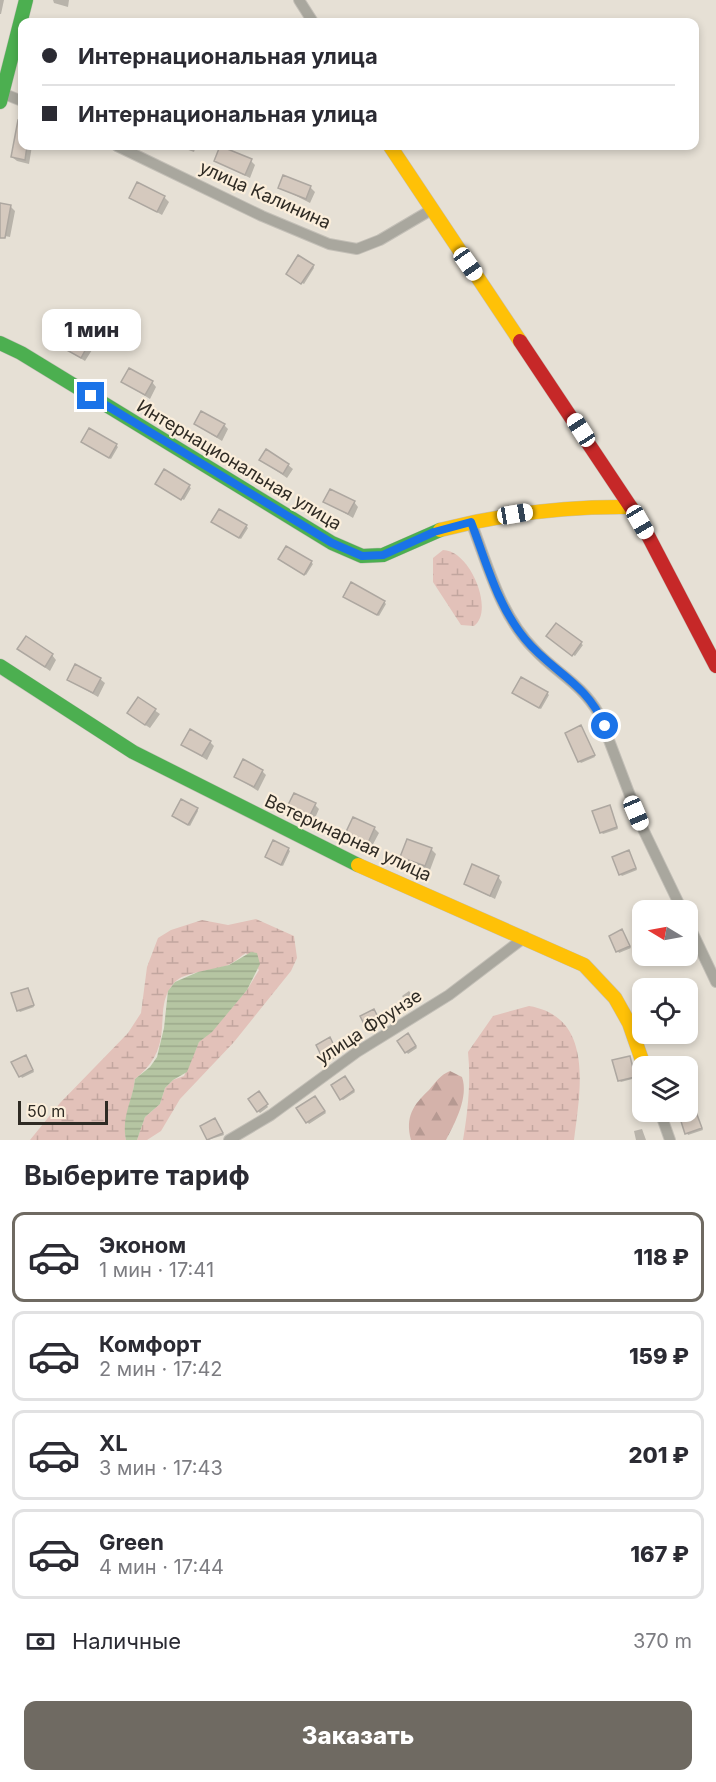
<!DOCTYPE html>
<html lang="ru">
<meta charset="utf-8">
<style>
body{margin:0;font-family:Inter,sans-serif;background:#f2f2f3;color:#2b2b33;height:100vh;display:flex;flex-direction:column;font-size:22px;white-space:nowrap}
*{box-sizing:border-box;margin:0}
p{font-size:20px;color:#7c7c81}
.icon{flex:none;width:33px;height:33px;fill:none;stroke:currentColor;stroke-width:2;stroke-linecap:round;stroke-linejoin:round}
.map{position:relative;height:1140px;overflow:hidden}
.details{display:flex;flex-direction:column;background:#fff;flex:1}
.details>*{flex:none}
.banner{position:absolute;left:18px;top:18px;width:681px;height:132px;border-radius:12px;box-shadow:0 3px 9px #0003;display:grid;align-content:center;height:132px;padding:0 24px;background:#fff}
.needle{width:39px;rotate:280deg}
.fabs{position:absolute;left:632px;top:900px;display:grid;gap:12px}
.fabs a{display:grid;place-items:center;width:66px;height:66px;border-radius:12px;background:#fff;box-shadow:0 3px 9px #0003;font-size:30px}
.scale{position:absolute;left:18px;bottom:15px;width:90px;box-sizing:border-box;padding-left:6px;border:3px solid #2f2b24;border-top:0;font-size:16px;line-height:21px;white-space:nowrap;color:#2f2b24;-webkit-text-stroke:4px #fbeedb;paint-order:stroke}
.end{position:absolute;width:27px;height:27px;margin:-14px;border:8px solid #1a73e8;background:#fff;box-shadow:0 0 0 3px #fff}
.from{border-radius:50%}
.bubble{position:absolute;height:42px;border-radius:12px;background:#fff;box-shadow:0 3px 9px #0003;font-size:20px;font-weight:800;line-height:42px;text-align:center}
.car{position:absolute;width:18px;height:36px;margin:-18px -9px;border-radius:8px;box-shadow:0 0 4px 2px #0007;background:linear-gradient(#fff 24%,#345 0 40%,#fff 0 76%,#345 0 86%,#fff 0)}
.banner b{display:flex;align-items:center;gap:21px;height:57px;font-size:22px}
.banner b+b{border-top:2px solid #e1e1e2}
.banner i{width:15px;height:15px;background:#2b2b33}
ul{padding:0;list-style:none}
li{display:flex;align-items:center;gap:18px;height:90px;margin:0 12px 9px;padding:0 12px;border:3px solid #e1e1e2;border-radius:12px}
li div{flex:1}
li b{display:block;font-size:22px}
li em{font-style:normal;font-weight:800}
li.on{border-color:#6f6a62}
li>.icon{width:54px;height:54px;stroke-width:1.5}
h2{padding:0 24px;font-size:27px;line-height:72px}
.pay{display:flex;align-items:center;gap:15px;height:66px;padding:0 24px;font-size:22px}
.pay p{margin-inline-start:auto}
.button{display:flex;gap:12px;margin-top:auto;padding:12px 24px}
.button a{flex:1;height:69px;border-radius:12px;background:#6f6a62;color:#fff;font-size:24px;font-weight:800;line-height:69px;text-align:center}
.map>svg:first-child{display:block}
.forest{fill:url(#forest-firs)}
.wetland{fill:url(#wetland-marsh)}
.water{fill:url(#water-rules)}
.shadow{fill:#0003}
.building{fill:#d5c9be;stroke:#ada7a0;stroke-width:1.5}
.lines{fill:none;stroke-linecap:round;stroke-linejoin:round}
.street-casing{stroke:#c3bfb7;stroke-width:12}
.fast-casing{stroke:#c3bfb7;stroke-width:15}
.slow-casing{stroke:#c3bfb7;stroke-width:15}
.jam-casing{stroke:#c3bfb7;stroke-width:15}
.street{stroke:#a9a79e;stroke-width:10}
.fast{stroke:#4caf50;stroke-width:14}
.slow{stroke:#ffc107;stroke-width:14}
.jam{stroke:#c62828;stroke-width:14}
.route{stroke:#1a73e8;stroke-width:8}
.labels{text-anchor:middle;stroke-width:4.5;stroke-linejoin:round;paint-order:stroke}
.street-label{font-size:18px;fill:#2f2b24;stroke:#fbeedb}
</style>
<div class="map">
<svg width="716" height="1140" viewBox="0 0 716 1140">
<defs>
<pattern id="forest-firs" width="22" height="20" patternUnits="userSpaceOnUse" patternTransform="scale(1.5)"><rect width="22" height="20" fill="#d4b2aa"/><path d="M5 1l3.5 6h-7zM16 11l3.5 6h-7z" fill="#b69992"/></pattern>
<pattern id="wetland-marsh" width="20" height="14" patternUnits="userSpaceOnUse" patternTransform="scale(1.5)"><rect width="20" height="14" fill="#e2c1b9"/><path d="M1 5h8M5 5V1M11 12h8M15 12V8" fill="none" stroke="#c2a69f"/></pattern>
<pattern id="water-rules" width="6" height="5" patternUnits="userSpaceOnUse" patternTransform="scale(1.5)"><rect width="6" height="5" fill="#b5c5a2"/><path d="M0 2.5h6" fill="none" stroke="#9ca98b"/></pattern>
</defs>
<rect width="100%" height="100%" fill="#e6e0d5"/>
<path class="forest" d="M 450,1071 L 462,1077 C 469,1097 455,1123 446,1140 L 411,1140 C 405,1117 413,1105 429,1090 C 436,1082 440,1075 450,1071 Z"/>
<path class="wetland" d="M 443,550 C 470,550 495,611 474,626 L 461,625 L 433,582 L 433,558 Z
M 256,919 L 294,936 L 297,958 L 291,971 L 234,1042 L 180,1099 L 161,1131 L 147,1140 L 137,1140 L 145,1117 L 160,1104 L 165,1088 L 173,1080 L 184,1076 L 199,1042 L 212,1031 L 247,990 L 259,970 L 246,953 C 241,956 236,961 230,964 C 215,972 185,970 174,983 C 150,1010 179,1044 135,1079 C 133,1100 122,1117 126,1140 L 30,1140 L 60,1103 L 128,1033 L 141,1013 L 147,967 L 158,938 L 171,930 L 202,920 L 228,925 Z
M 529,1006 C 595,1017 580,1091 574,1140 L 463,1140 C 468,1110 471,1082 468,1052 L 493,1016 Z"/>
<path class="water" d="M 251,952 L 257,953 L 260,964 L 247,990 L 212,1032 L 199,1042 L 187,1072 L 173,1080 L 165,1088 L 160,1104 L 145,1117 L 137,1140 L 126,1140 C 121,1116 133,1100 135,1079 L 150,1067 L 157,1057 L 164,1028 L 168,991 L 175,982 L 198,972 L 229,965 Z"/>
<path class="shadow" d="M 0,0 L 4,0 L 1,14 L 0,14 Z
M 53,0 L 69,0 L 68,7 L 54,3 Z
M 17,130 L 22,131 L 22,146 L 32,146 L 29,164 L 17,161 L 12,157 Z
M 177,146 L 196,146 L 194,152 Z
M 216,161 L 251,161 L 255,165 L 250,178 Z
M 279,187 L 310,187 L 315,192 L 310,203 Z
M 131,197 L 164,197 L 169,202 L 162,215 Z
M 0,204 L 10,206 L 15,211 L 10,237 L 0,235 Z
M 313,266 L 314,268 L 304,284 L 290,276 Z
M 56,343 L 87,346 L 92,350 L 85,361 Z
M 123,382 L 152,382 L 156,387 L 150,399 Z
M 195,424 L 224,425 L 228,429 L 222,441 Z
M 84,444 L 116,445 L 118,447 L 111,459 Z
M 261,460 L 288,465 L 293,469 L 287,478 Z
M 164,472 L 191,488 L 184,500 L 159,485 Z
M 325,501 L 354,502 L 358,507 L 353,518 Z
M 215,523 L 246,526 L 248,528 L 241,539 Z
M 281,561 L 311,562 L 313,564 L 306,575 Z
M 346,598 L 384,602 L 386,604 L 379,616 Z
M 556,625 L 583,645 L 575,656 L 549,638 Z
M 19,649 L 52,655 L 56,660 L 50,671 Z
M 100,679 L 105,683 L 98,697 L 69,680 Z
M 547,693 L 549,695 L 541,709 L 516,695 Z
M 138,699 L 160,714 L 150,728 L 133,717 Z
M 581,727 L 595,757 L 581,763 L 579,761 Z
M 210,742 L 214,746 L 207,760 L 183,745 Z
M 262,771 L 266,775 L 258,791 L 236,777 Z
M 315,805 L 319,809 L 312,825 L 287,811 Z
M 610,807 L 618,829 L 603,834 L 601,832 Z
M 197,809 L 198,811 L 190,826 L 175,818 Z
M 374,828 L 379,833 L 371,848 L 346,834 Z
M 288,849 L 290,851 L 283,866 L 269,859 Z
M 431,849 L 436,854 L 430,870 L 406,861 L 402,857 Z
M 630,854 L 637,870 L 622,876 L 620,874 Z
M 498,877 L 502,882 L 495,899 L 465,884 Z
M 622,931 L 631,948 L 619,953 L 611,937 Z
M 27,989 L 34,1007 L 20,1012 L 18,1010 Z
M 409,991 L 418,1003 L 411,1008 L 402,996 Z
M 642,995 L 642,1009 L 636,997 Z
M 375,1012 L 382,1025 L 370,1031 L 369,1029 Z
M 410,1037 L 417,1048 L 408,1054 L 399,1041 Z
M 331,1041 L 339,1056 L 327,1062 L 318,1045 Z
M 629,1057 L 636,1078 L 621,1082 L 619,1080 Z
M 28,1059 L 34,1072 L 22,1078 L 13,1063 Z
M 346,1079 L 355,1092 L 343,1100 L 341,1099 Z
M 260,1095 L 268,1107 L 260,1113 L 258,1111 Z
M 316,1099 L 326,1113 L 309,1124 L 298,1109 Z
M 695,1111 L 703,1130 L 688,1135 L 687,1133 Z
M 217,1122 L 224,1135 L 208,1140 L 202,1127 Z
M 642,1129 L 646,1140 L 636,1140 L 634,1131 Z"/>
<path class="building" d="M 18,120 L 22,121 L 22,146 L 27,146 L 25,160 L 11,157 Z
M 220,146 L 252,159 L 245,175 L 214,161 Z
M 283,175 L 311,186 L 306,199 L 278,188 Z
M 137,182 L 165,196 L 157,212 L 129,198 Z
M 0,203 L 11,205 L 5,238 L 0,238 Z
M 298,255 L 314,265 L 301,284 L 286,274 Z
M 61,330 L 88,345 L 81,358 L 54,343 Z
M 129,368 L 153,381 L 145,395 L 121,382 Z
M 201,411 L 225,424 L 217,437 L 194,424 Z
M 89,428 L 117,444 L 109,458 L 81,442 Z
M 266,449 L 289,464 L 283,474 L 259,460 Z
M 164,469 L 190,485 L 181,500 L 155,484 Z
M 330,489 L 355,501 L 348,514 L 323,502 Z
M 219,509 L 247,525 L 239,538 L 211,522 Z
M 286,546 L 312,561 L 304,575 L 278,559 Z
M 351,582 L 385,601 L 377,615 L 343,597 Z
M 556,623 L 582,642 L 572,656 L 546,636 Z
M 26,636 L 53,654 L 45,667 L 17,649 Z
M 75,664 L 101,678 L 93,693 L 67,680 Z
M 521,677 L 548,692 L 539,708 L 512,693 Z
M 138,697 L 156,709 L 145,725 L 127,713 Z
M 581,725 L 595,755 L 578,762 L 565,733 Z
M 190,729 L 211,741 L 202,756 L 181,745 Z
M 243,759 L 263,770 L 254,787 L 234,777 Z
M 294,793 L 316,803 L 307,821 L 285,811 Z
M 181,799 L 198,808 L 188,825 L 172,816 Z
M 610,805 L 617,827 L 600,833 L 592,811 Z
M 353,817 L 375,827 L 367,845 L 345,834 Z
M 407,839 L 432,848 L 425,866 L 400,857 Z
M 273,840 L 289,848 L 281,865 L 265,857 Z
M 629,850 L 636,868 L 619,875 L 612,857 Z
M 472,864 L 499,876 L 490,896 L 464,884 Z
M 622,929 L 630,946 L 616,952 L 609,936 Z
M 28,988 L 34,1005 L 17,1011 L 11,993 Z
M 374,1009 L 381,1023 L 367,1030 L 360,1016 Z
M 408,1033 L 416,1046 L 405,1053 L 397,1041 Z
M 330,1037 L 338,1054 L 324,1061 L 316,1045 Z
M 26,1055 L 33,1070 L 19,1077 L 11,1062 Z
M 630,1056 L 635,1077 L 618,1081 L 612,1060 Z
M 345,1076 L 354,1090 L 340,1100 L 331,1085 Z
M 259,1091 L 268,1104 L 257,1112 L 248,1099 Z
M 315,1096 L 325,1111 L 306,1123 L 296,1108 Z
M 695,1109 L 702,1128 L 685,1134 L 679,1115 Z
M 215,1118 L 223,1133 L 207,1140 L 200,1126 Z"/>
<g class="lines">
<g class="street-casing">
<path id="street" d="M 299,0 L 313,22
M 2,93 L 22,101
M 117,146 L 262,216 L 329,244 L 357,249 L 380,240 L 431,210
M 471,522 C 488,565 500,615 534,649 C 557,674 580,682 599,714 L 642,827 L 682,910
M 687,921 L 716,982
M 660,1112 L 670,1140
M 229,1140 L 271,1115 L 357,1052 L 449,995 L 525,937"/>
</g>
<g class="fast-casing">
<path id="fast" d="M 0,102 L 26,0
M 0,343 L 21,353 L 332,543 L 362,556 L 383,555 L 440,530
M 0,666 L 133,752 L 358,865"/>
</g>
<g class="slow-casing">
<path id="slow" d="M 390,146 L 520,341
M 440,530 C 502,514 567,506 631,507
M 358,865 L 584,965 L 615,998 L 629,1023 L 644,1066"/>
</g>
<g class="jam-casing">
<path id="jam" d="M 520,341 L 642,524 L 716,666"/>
</g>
<use href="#street" class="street"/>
<use href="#fast" class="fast"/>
<use href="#slow" class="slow"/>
<use href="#jam" class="jam"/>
</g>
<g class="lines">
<path class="route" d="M 91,396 L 332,543 L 362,556 L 383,555 L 434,532 L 471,522 C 486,561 497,605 525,639 C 553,673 585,681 605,726"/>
</g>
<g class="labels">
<g class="street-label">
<text transform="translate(265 195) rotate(24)" y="6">улица Калинина</text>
<text transform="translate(239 465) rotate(31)" y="6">Интернациональная улица</text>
<text transform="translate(348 838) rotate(25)" y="6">Ветеринарная улица</text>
<text transform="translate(369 1027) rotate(-33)" y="6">улица Фрунзе</text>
</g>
</g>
</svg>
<div class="fabs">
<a><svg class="needle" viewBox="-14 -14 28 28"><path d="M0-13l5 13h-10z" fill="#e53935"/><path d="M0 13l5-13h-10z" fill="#7c7c81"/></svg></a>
<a><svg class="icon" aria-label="locate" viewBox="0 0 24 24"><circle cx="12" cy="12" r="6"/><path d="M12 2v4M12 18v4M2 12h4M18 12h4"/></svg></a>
<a><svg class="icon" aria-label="layers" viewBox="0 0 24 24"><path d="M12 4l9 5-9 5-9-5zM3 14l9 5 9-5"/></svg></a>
</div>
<div class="scale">50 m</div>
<i class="end from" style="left:605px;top:726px"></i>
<i class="end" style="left:91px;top:396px"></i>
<div class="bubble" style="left:42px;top:309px;width:99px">1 мин</div>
<i class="car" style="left:468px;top:264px;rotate:145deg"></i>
<i class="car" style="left:581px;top:430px;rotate:327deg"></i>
<i class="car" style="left:515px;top:514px;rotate:81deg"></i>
<i class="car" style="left:640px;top:522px;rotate:150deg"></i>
<i class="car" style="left:636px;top:813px;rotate:157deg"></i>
<div class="banner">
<b><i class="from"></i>Интернациональная улица</b>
<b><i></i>Интернациональная улица</b>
</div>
</div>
<section class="details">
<h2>Выберите тариф</h2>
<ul>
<li class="on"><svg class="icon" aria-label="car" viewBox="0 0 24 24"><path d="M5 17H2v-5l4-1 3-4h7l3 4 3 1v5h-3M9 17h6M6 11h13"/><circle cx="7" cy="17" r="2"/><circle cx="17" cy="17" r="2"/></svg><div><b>Эконом</b><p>1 мин · 17:41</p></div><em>118 ₽</em></li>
<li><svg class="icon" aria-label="car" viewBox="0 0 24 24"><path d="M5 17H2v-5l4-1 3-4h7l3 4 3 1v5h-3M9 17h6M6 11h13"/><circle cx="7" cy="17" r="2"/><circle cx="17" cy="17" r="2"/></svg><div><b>Комфорт</b><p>2 мин · 17:42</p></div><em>159 ₽</em></li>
<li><svg class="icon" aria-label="car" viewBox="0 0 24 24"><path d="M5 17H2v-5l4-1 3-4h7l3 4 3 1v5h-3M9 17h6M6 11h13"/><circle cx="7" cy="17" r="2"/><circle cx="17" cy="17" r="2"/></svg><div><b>XL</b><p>3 мин · 17:43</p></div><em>201 ₽</em></li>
<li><svg class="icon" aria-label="car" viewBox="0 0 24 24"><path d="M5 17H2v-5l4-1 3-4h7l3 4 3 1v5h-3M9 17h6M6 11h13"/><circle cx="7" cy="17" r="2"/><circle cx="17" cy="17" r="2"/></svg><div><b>Green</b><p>4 мин · 17:44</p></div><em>167 ₽</em></li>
</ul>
<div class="pay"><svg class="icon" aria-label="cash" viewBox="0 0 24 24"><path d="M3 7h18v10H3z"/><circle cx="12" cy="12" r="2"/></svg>Наличные<p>370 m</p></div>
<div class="button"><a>Заказать</a></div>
</section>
